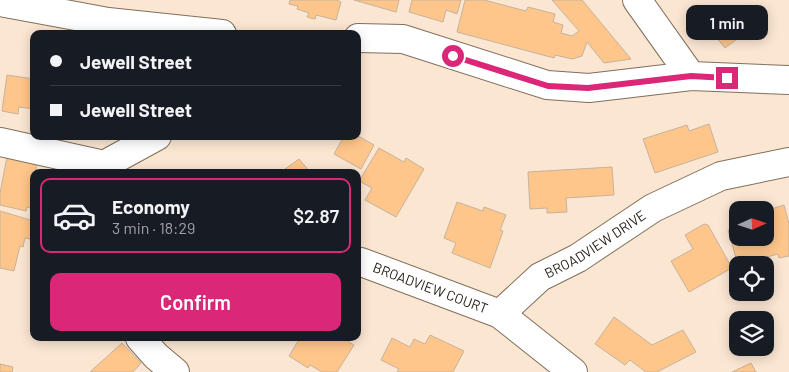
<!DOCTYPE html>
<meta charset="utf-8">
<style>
body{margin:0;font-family:Barlow,sans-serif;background:#20242c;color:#f1f3f6;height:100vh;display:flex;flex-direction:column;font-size:19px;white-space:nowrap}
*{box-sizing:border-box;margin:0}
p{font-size:16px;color:#9ea1a6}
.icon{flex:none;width:28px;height:28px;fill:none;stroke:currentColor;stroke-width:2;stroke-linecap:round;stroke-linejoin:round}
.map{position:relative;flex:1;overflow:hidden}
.details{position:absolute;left:30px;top:169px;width:331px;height:172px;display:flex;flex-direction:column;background:#171b24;border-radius:10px;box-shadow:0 2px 12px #0003}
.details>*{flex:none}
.guide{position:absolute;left:30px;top:30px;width:331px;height:110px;border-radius:10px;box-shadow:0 2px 12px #0003;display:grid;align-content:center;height:110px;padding:0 20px;background:#171b24}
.needle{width:32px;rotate:87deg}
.buttons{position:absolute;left:729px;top:201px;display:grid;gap:10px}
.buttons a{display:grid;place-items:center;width:45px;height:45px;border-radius:10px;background:#171b24;box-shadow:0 2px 12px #0003;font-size:25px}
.end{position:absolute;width:22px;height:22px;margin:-11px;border:6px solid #db2777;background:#fff;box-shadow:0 0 0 2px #fff}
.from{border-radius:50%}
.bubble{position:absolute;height:35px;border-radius:10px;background:#171b24;box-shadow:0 2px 12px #0003;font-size:16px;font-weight:600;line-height:35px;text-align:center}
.guide b{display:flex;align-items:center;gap:18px;height:48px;font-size:19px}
.guide b+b{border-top:1px solid #363941}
.guide i{width:12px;height:12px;background:#f1f3f6}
ul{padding:9px 0 0;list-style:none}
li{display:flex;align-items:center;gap:15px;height:75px;margin:0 10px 8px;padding:0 10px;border:2px solid transparent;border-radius:10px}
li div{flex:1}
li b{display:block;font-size:19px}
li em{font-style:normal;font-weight:600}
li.selected{border-color:#db2777}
li>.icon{width:45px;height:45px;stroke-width:1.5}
.button{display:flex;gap:10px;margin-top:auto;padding:10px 20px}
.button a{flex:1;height:58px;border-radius:10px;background:#db2777;color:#fff;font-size:20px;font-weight:600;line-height:58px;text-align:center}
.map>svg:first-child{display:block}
.building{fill:#fec68b;stroke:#c6b29e}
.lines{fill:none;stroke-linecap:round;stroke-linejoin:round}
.minor-casing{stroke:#816f5c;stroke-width:30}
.minor{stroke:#fff;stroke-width:28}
.route{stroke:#db2777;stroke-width:6}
.labels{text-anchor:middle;stroke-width:4.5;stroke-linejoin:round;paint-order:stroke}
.street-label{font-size:14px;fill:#251e16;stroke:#fbe6d2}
</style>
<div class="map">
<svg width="789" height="372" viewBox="0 0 789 372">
<rect width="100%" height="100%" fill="#fbe6d2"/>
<path class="building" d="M 290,0 L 337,0 L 341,2 L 336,20 L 316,15 L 315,19 L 307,17 L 309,13 L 297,9 L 298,6 L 289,4 Z
M 354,0 L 399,0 L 396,12 Z
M 412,0 L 461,0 L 457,14 L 446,10 L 443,22 L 409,12 Z
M 465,0 L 484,0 L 526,11 L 528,7 L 555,14 L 553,22 L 563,25 L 561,33 L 572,36 L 579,31 L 552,0 L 582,0 L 631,59 L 604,63 L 587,42 L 582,56 L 572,59 L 555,55 L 554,58 L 457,32 Z
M 731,17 L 744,34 L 725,48 L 712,32 Z
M 7,75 L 34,79 L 34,109 L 19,107 L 18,114 L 2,111 Z
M 709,124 L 718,152 L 655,173 L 643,139 L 687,125 L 689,131 Z
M 344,136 L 358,136 L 374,145 L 361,169 L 334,154 Z
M 379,148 L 404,162 L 406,158 L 424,169 L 396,217 L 365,200 L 372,188 L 359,181 Z
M 7,157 L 37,163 L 31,193 L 34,194 L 34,209 L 27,207 L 26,211 L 0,205 L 0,193 Z
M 299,159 L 310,172 L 281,172 Z
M 612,167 L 614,195 L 566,198 L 567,212 L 547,213 L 547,208 L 530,209 L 528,172 Z
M 457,202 L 483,211 L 484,207 L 506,215 L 500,230 L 503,231 L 490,268 L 452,253 L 456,243 L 444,238 Z
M 784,205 L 789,224 L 789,256 L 779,258 L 778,254 L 738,265 L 728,230 L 738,228 L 738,238 L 765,238 L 765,211 Z
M 0,211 L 34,221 L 30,239 L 25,238 L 23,247 L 20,246 L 14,271 L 0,268 Z
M 704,224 L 708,225 L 732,268 L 689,292 L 671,261 L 693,249 L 685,235 Z
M 614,317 L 652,345 L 683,330 L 696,352 L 657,372 L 646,372 L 630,360 L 625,365 L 595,344 Z
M 430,335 L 464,351 L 453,372 L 397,372 L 399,369 L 381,360 L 392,338 L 410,347 L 414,339 L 425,344 Z
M 300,338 L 345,338 L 344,339 L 354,345 L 337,372 L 322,372 L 310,365 L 308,368 L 289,356 Z
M 122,343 L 141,363 L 133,372 L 90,372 Z
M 751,363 L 756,372 L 732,372 Z
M 0,364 L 13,367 L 12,372 L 0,372 Z"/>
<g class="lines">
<g class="minor-casing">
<g id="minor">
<path d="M 637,0 L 691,76"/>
<path d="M 0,2 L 108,22 L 222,34"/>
<path d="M 358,38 L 403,39 L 547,85 L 589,88 L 691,76 L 789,80"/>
<path d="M 0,142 L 104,165"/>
<path d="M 99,172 L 104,165 L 157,136"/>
<path id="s1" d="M 361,262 L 500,314"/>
<path d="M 140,338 L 156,356 L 175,372"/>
<path id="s2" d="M 573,372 L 500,314 L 540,277 L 578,258 L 653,208 L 721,176 L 789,162"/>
</g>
</g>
<use href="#minor" class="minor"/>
</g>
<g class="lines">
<path class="route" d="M 453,56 L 548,86 L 588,88 L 691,76 L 727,78"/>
</g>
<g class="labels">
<g class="street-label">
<text dy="5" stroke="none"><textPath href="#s2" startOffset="212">BROADVIEW DRIVE</textPath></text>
<text dy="5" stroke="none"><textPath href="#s1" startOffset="74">BROADVIEW COURT</textPath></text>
</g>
</g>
</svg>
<div class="buttons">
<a><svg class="needle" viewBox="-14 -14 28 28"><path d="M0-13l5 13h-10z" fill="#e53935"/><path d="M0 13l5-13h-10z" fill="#9ea1a6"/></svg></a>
<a><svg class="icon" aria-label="locate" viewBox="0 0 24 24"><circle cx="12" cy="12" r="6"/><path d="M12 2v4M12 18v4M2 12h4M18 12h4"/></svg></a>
<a><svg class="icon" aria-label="layers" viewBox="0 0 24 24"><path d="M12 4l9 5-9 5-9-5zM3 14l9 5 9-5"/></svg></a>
</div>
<i class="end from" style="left:453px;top:56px"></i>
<i class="end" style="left:727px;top:78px"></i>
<div class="bubble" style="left:686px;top:5px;width:82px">1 min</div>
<div class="guide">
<b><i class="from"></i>Jewell Street</b>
<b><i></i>Jewell Street</b>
</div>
<section class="details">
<ul>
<li class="selected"><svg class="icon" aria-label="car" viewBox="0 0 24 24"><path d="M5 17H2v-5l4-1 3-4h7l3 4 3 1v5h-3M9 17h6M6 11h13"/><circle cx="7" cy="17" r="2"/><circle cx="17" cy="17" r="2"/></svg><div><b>Economy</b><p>3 min · 18:29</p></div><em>$2.87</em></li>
</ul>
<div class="button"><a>Confirm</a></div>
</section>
</div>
